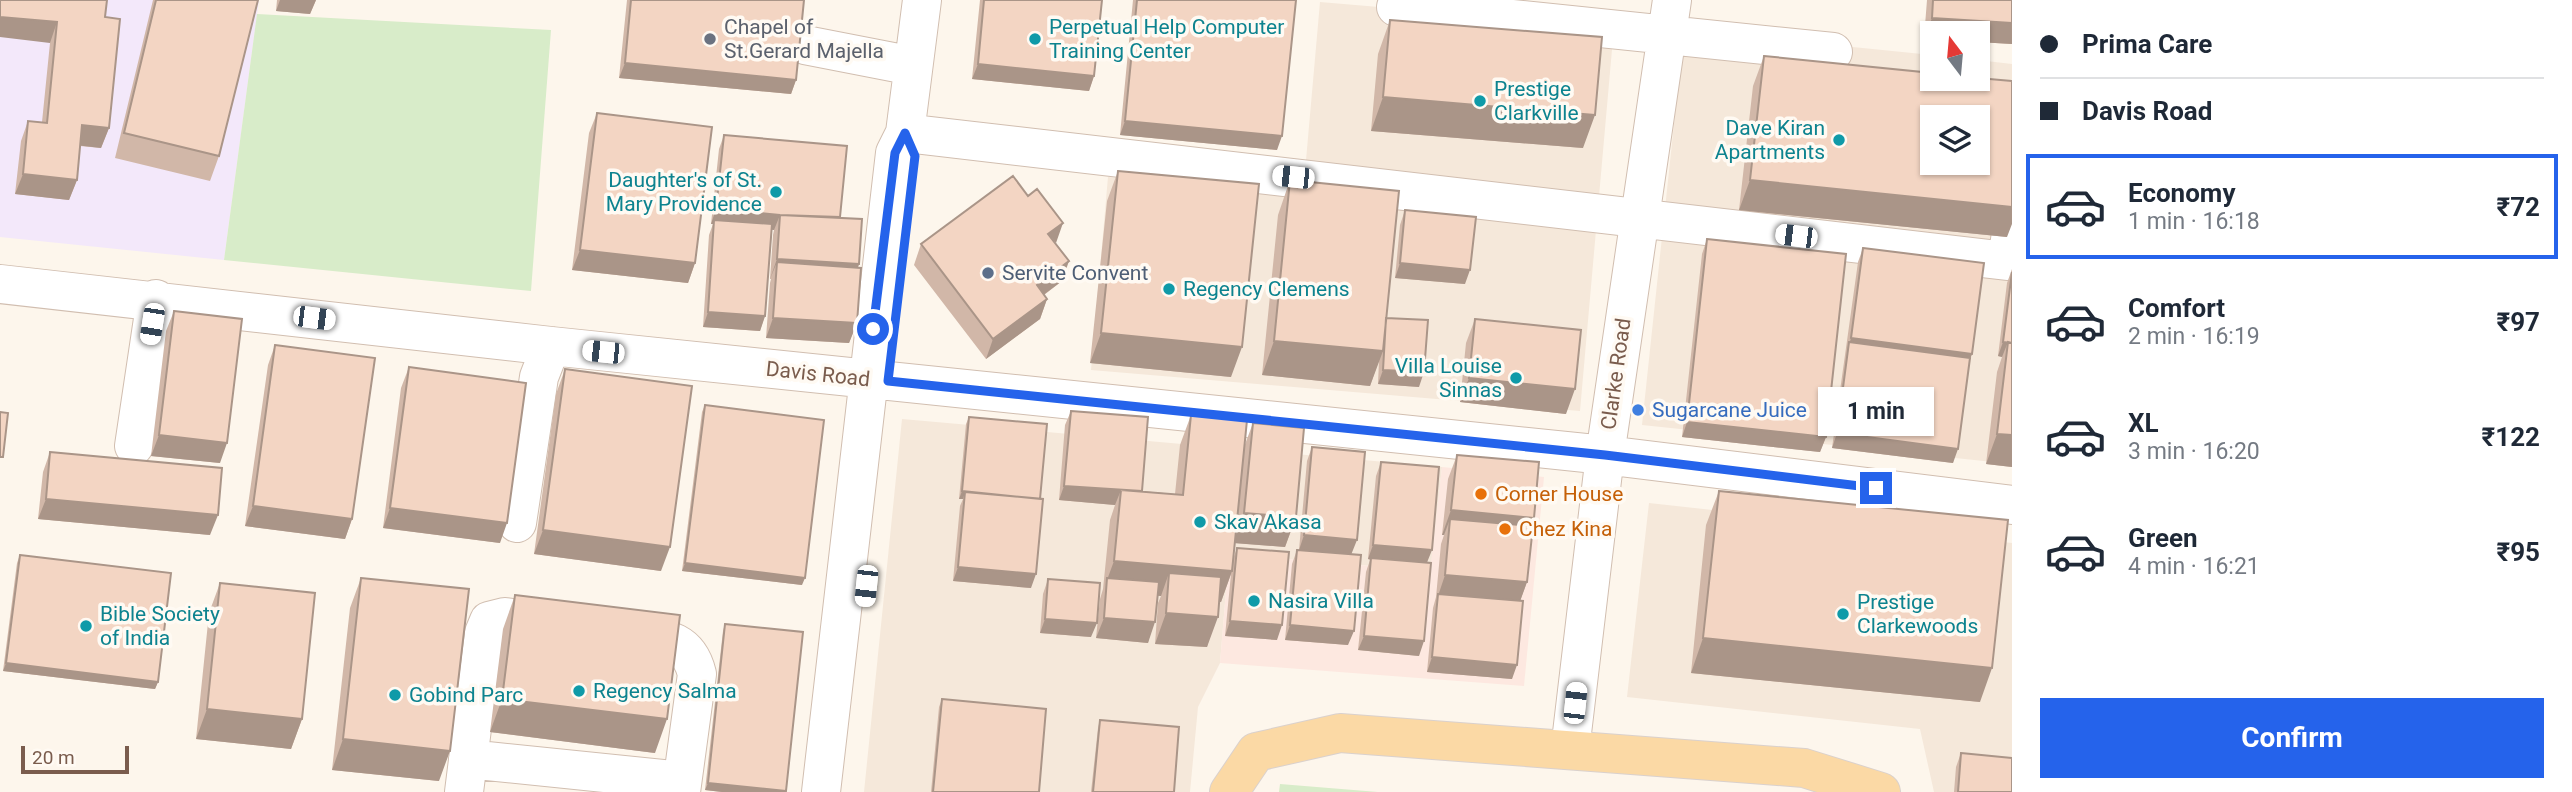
<!DOCTYPE html>
<meta charset="utf-8">
<style>
body{margin:0;font-family:Roboto,sans-serif;background:#f2f2f3;color:#1f2937;height:100vh;display:flex;flex-direction:column;font-size:26px;white-space:nowrap}
*{box-sizing:border-box;margin:0}
p{font-size:23px;color:#747a83}
.icon{flex:none;width:38px;height:38px;fill:none;stroke:currentColor;stroke-width:2;stroke-linecap:round;stroke-linejoin:round}
.map{position:relative;flex:1;overflow:hidden}
.details{display:flex;flex-direction:column;background:#fff;width:560px}
.details>*{flex:none}
.hud{display:grid;align-content:center;height:154px;padding:0 28px;background:#fff}
.needle{width:46px;rotate:344deg}
.controls{position:absolute;left:1920px;top:21px;display:grid;gap:14px}
.controls a{display:grid;place-items:center;width:70px;height:70px;border-radius:0px;background:#fff;box-shadow:0 2px 5px #0004;font-size:35px}
.scale{position:absolute;left:21px;bottom:18px;width:108px;box-sizing:border-box;padding-left:7px;border:4px solid #7a5c4d;border-top:0;font-size:19px;line-height:24px;white-space:nowrap;color:#7a5c4d;-webkit-text-stroke:5px #fffaf3;paint-order:stroke}
.end{position:absolute;width:32px;height:32px;margin:-16px;border:9px solid #2563eb;background:#fff;box-shadow:0 0 0 4px #fff}
.from{border-radius:50%}
.bubble{position:absolute;height:49px;border-radius:0px;background:#fff;box-shadow:0 2px 5px #0004;font-size:23px;font-weight:700;line-height:49px;text-align:center}
.car{position:absolute;width:21px;height:42px;margin:-21px -10px;border-radius:9px;box-shadow:0 0 5px 2px #0007;background:linear-gradient(#fff 24%,#345 0 40%,#fff 0 76%,#345 0 86%,#fff 0)}
.hud b{display:flex;align-items:center;gap:24px;height:66px;font-size:26px}
.hud b+b{border-top:2px solid #e0e1e3}
.hud i{width:18px;height:18px;background:#1f2937}
ul{padding:0;list-style:none}
li{display:flex;align-items:center;gap:21px;height:105px;margin:0 14px 10px;padding:0 14px;border:4px solid transparent;border-radius:0px}
li div{flex:1}
li b{display:block;font-size:26px}
li em{font-style:normal;font-weight:700}
li.on{border-color:#2563eb}
li>.icon{width:63px;height:63px;stroke-width:1.5}
.primary-button{display:flex;gap:14px;margin-top:auto;padding:14px 28px}
.primary-button a{flex:1;height:80px;border-radius:0px;background:#2563eb;color:#fff;font-size:28px;font-weight:700;line-height:80px;text-align:center}
main{display:flex;flex:1;min-height:0}
.map>svg:first-child{display:block}
.residential{fill:#f5e8da;fill-rule:evenodd}
.commercial{fill:#fde8e0}
.education{fill:#f3e8fa}
.green{fill:#d8ecc9}
.lines{fill:none;stroke-linecap:round;stroke-linejoin:round}
.minor-casing{stroke:#d1beb0;stroke-width:40}
.major-casing{stroke:#dad1cd;stroke-width:40}
.minor{stroke:#fff;stroke-width:38}
.major{stroke:#fbd9a5;stroke-width:38}
.wall{fill:#d1b7a8}
.shaded-wall{fill:#aa9588}
.building{fill:#f3d5c3;stroke:#aa9588;stroke-width:2;fill-rule:evenodd}
.route{stroke:#2563eb;stroke-width:9}
.worship-dot{fill:#6b7280;stroke:#fffaf3;stroke-width:2.5}
.culture-dot{fill:#0f9aa8;stroke:#fffaf3;stroke-width:2.5}
.service-dot{fill:#5c6f8a;stroke:#fffaf3;stroke-width:2.5}
.shop-dot{fill:#3f7fe0;stroke:#fffaf3;stroke-width:2.5}
.food-dot{fill:#e8710a;stroke:#fffaf3;stroke-width:2.5}
.labels{text-anchor:middle;stroke-width:7;stroke-linejoin:round;paint-order:stroke}
.worship-label{font-size:21px;fill:#5b616d;stroke:#fffaf3;text-anchor:start}
.culture-label{font-size:21px;fill:#0d838f;stroke:#fffaf3;text-anchor:start}
.service-label{font-size:21px;fill:#4e5e75;stroke:#fffaf3;text-anchor:start}
.street-label{font-size:21px;fill:#7a5c4d;stroke:#fffaf3}
.shop-label{font-size:21px;fill:#366cbe;stroke:#fffaf3;text-anchor:start}
.food-label{font-size:21px;fill:#c56008;stroke:#fffaf3;text-anchor:start}
</style>
<main>
<div class="map">
<svg width="2012" height="792" viewBox="0 0 2012 792">
<rect width="100%" height="100%" fill="#fdf6ec"/>
<path class="residential" d="M 1320,2 L 1614,27 L 1580,411 L 1091,370 L 1108,177 L 1303,194 Z
M 1684,30 L 1932,55 L 1932,79 L 1978,79 L 1978,60 L 2012,64 L 2012,464 L 1642,425 ZM 1932,117 L 1978,117 L 1978,163 L 1932,163 Z
M 902,419 L 1442,467 L 1431,571 L 1229,554 L 1220,663 L 1198,707 L 1190,792 L 864,792 Z
M 1649,503 L 2012,543 L 2012,792 L 1934,792 L 1920,729 L 1627,697 Z"/>
<path class="commercial" d="M 1442,467 L 1544,477 L 1524,686 L 1220,663 L 1229,554 L 1430,571 Z"/>
<path class="education" d="M 0,0 L 259,0 L 224,260 L 0,237 Z"/>
<path class="green" d="M 257,14 L 551,30 L 531,291 L 224,260 Z
M 1280,784 L 1378,792 L 1279,792 Z"/>
<g class="lines">
<g class="minor-casing">
<path id="minor" d="M 1396,7 L 1833,52
M 805,45 L 913,66
M 905,133 L 2007,261 L 2012,226
M 0,284 L 551,346 L 1605,455 L 2012,505
M 134,446 L 156,299
M 517,523 L 539,377 L 551,346
M 624,634 C 658,639 687,634 697,674 L 681,792
M 1570,750 L 1605,455 L 1672,0
M 468,759 L 682,781
M 464,792 L 484,633 L 489,621 L 505,617 L 558,624
M 821,792 L 895,153 L 905,133 L 922,0"/>
</g>
<g class="major-casing">
<path id="major" d="M 1229,792 L 1256,752 L 1340,733 L 1804,768 L 1881,792"/>
</g>
<use href="#minor" class="minor"/>
<use href="#major" class="major"/>
</g>
<path class="wall" d="M 0,0 L 105,17 L 109,128 L 101,148 L 80,146 L 77,180 L 69,200 L 15,194 L 21,141 L 28,121 L 42,122 L 50,43 Z
M 153,0 L 258,0 L 219,156 L 210,181 L 115,158 Z
M 277,0 L 316,0 L 310,14 L 276,11 Z
M 627,0 L 804,0 L 796,80 L 791,94 L 619,78 Z
M 980,0 L 1102,0 L 1094,76 L 1089,91 L 972,79 Z
M 1133,0 L 1296,0 L 1277,150 L 1120,135 Z
M 1927,0 L 2012,0 L 2012,44 L 1978,42 L 1978,33 L 1932,33 L 1932,39 L 1924,38 Z
M 1390,20 L 1583,148 L 1371,131 L 1378,54 Z
M 1764,56 L 2007,237 L 1739,210 L 1753,86 Z
M 597,113 L 695,263 L 688,283 L 572,270 L 589,133 Z
M 724,135 L 840,217 L 859,264 L 858,268 L 857,323 L 849,343 L 766,338 L 770,283 L 771,279 L 770,279 L 773,235 L 774,230 L 772,229 L 765,316 L 760,331 L 703,327 L 709,235 L 713,224 L 711,224 L 719,149 Z
M 1118,171 L 1231,377 L 1090,363 L 1107,201 Z
M 1290,180 L 1386,319 L 1419,387 L 1378,384 L 1379,360 L 1370,386 L 1262,375 L 1278,215 Z
M 1028,196 L 1055,243 L 1062,281 L 1044,295 L 1047,299 L 1040,319 L 986,359 L 914,265 L 921,244 Z
M 1405,210 L 1465,284 L 1395,278 L 1400,225 Z
M 1707,239 L 1826,437 L 1820,452 L 1682,437 L 1702,254 Z
M 1863,248 L 1972,354 L 1969,360 L 1953,463 L 1832,448 L 1858,262 Z
M 2012,269 L 2012,467 L 1986,464 L 1997,372 L 2002,357 L 1998,356 L 2007,283 Z
M 174,311 L 220,463 L 151,456 L 166,331 Z
M 1475,319 L 1566,414 L 1460,402 L 1466,343 Z
M 275,345 L 352,519 L 345,539 L 245,526 L 268,365 Z
M 409,367 L 500,543 L 383,528 L 401,388 Z
M 565,369 L 661,571 L 534,554 L 556,394 Z
M 705,405 L 802,585 L 682,571 L 702,412 Z
M 1071,411 L 1142,491 L 1175,494 L 1180,445 L 1191,415 L 1244,447 L 1253,423 L 1296,517 L 1285,547 L 1235,543 L 1233,559 L 1237,548 L 1277,640 L 1225,636 L 1231,574 L 1221,602 L 1219,601 L 1207,647 L 1155,644 L 1158,603 L 1161,596 L 1158,596 L 1148,643 L 1096,638 L 1100,599 L 1103,589 L 1110,520 L 1115,505 L 1059,500 L 1065,425 Z
M 969,417 L 1031,588 L 953,581 L 960,506 L 963,499 L 959,499 L 966,424 Z
M 1312,447 L 1351,555 L 1348,645 L 1285,640 L 1292,564 L 1297,550 L 1299,550 L 1307,461 Z
M 50,452 L 210,535 L 38,519 L 43,472 Z
M 1457,455 L 1531,526 L 1527,582 L 1520,601 L 1512,679 L 1427,672 L 1433,608 L 1436,597 L 1441,544 L 1444,535 L 1442,535 L 1448,479 Z
M 1381,462 L 1427,562 L 1419,656 L 1358,650 L 1366,572 L 1370,560 L 1368,559 L 1376,476 Z
M 1719,491 L 1980,702 L 1691,673 L 1706,525 Z
M 20,555 L 158,682 L 155,689 L 3,671 L 17,563 Z
M 361,578 L 439,781 L 332,770 L 350,608 Z
M 1048,579 L 1091,637 L 1040,633 L 1043,594 Z
M 220,583 L 302,719 L 291,749 L 196,739 L 209,613 Z
M 515,595 L 655,753 L 490,732 L 503,629 Z
M 725,624 L 803,632 L 786,792 L 722,792 L 705,790 L 723,631 Z
M 942,699 L 1039,792 L 931,792 L 939,707 Z
M 1100,720 L 1174,792 L 1091,792 L 1098,728 Z
M 1961,753 L 2012,792 L 1954,792 L 1956,767 Z"/>
<path class="shaded-wall" d="M 280,0 L 316,0 L 310,14 L 276,11 Z
M 0,17 L 57,22 L 50,43 L 0,37 Z
M 1932,18 L 2012,23 L 2012,44 L 1978,42 L 1978,33 L 1932,33 L 1932,39 L 1924,38 Z
M 625,63 L 796,80 L 791,94 L 619,78 Z
M 978,64 L 1094,76 L 1089,91 L 972,79 Z
M 1383,97 L 1595,115 L 1583,148 L 1371,131 Z
M 1125,121 L 1282,136 L 1277,150 L 1120,135 Z
M 82,125 L 109,128 L 101,148 L 75,145 Z
M 23,174 L 77,180 L 69,200 L 15,194 Z
M 1750,180 L 2012,207 L 2012,224 L 2007,237 L 1739,210 Z
M 716,209 L 780,215 L 774,230 L 714,224 L 714,220 L 713,224 L 711,224 Z
M 1063,223 L 1056,243 L 1048,234 Z
M 580,250 L 695,263 L 688,283 L 572,270 Z
M 777,259 L 859,264 L 852,284 L 777,262 L 770,279 Z
M 1069,261 L 1062,281 L 1030,305 L 1037,285 Z
M 1400,263 L 1470,270 L 1465,284 L 1395,278 Z
M 1047,299 L 1040,319 L 986,359 L 993,339 Z
M 708,312 L 765,316 L 760,331 L 703,327 Z
M 773,318 L 857,323 L 849,343 L 766,338 Z
M 1101,333 L 1242,347 L 1231,377 L 1090,363 Z
M 1851,338 L 1972,354 L 1967,368 L 1849,345 Z
M 1274,341 L 1383,351 L 1370,386 L 1262,375 Z
M 2003,342 L 2008,342 L 2002,357 L 1998,356 Z
M 1383,370 L 1424,372 L 1419,387 L 1378,384 Z
M 1469,378 L 1575,389 L 1566,414 L 1460,402 Z
M 1687,422 L 1826,437 L 1820,452 L 1682,437 Z
M 1837,433 L 1958,449 L 1953,463 L 1832,448 Z
M 1997,434 L 2012,435 L 2012,467 L 1986,464 Z
M 159,435 L 227,443 L 220,463 L 151,456 Z
M 1064,486 L 1121,490 L 1115,505 L 1059,500 Z
M 962,491 L 965,492 L 963,499 L 959,499 Z
M 46,499 L 218,515 L 210,535 L 38,519 Z
M 253,506 L 352,519 L 345,539 L 245,526 Z
M 390,508 L 507,523 L 500,543 L 383,528 Z
M 1451,510 L 1534,518 L 1525,543 L 1450,519 L 1444,535 L 1442,535 Z
M 1244,513 L 1296,517 L 1285,547 L 1233,543 Z
M 543,530 L 670,547 L 661,571 L 534,554 Z
M 1304,535 L 1357,540 L 1351,555 L 1299,550 Z
M 1373,545 L 1432,550 L 1426,565 L 1368,559 Z
M 1114,561 L 1232,571 L 1221,602 L 1168,597 L 1169,573 L 1161,596 L 1106,591 L 1107,580 Z
M 685,563 L 805,578 L 802,585 L 682,571 Z
M 958,567 L 1036,574 L 1031,588 L 953,581 Z
M 1445,575 L 1527,582 L 1518,607 L 1438,596 Z
M 1166,613 L 1218,617 L 1207,647 L 1155,644 Z
M 1104,618 L 1155,622 L 1148,643 L 1096,638 Z
M 1045,619 L 1097,623 L 1091,637 L 1040,633 Z
M 1230,621 L 1282,625 L 1277,640 L 1225,636 Z
M 1290,625 L 1354,631 L 1348,645 L 1285,640 Z
M 1364,636 L 1424,641 L 1419,656 L 1358,650 Z
M 1703,638 L 1992,668 L 1980,702 L 1691,673 Z
M 1432,657 L 1517,665 L 1512,679 L 1427,672 Z
M 6,663 L 158,682 L 155,689 L 3,671 Z
M 502,699 L 667,719 L 655,753 L 490,732 Z
M 207,709 L 302,719 L 291,749 L 196,739 Z
M 343,739 L 450,751 L 439,781 L 332,770 Z
M 708,783 L 786,791 L 786,792 L 722,792 L 705,790 Z"/>
<path class="building" d="M 0,0 L 107,0 L 105,17 L 120,19 L 109,128 L 82,125 L 77,180 L 23,174 L 28,121 L 47,123 L 57,22 L 0,17 Z
M 156,0 L 258,0 L 219,156 L 124,133 Z
M 631,0 L 804,0 L 796,80 L 625,63 Z
M 984,0 L 1102,0 L 1094,76 L 978,64 Z
M 1137,0 L 1296,0 L 1282,136 L 1125,121 Z
M 1933,0 L 2012,0 L 2012,23 L 1932,18 Z
M 1390,20 L 1602,37 L 1595,115 L 1383,97 Z
M 1764,56 L 1932,73 L 1932,79 L 1978,78 L 2012,81 L 2012,207 L 1750,180 ZM 1932,117 L 1978,117 L 1978,163 L 1932,163 Z
M 597,113 L 712,127 L 695,263 L 580,250 Z
M 724,135 L 847,146 L 840,217 L 780,215 L 716,209 Z
M 1118,171 L 1259,184 L 1242,347 L 1101,333 Z
M 1013,176 L 1028,196 L 1037,189 L 1063,223 L 1048,234 L 1069,261 L 1037,285 L 1047,299 L 993,339 L 921,244 Z
M 1290,180 L 1399,191 L 1383,351 L 1274,341 Z
M 1405,210 L 1476,217 L 1470,270 L 1400,263 Z
M 780,215 L 862,219 L 859,264 L 777,259 Z
M 714,220 L 772,224 L 765,316 L 708,312 Z
M 1707,239 L 1846,254 L 1826,437 L 1687,422 Z
M 1863,248 L 1984,263 L 1972,354 L 1851,338 Z
M 777,262 L 861,268 L 857,323 L 773,318 Z
M 2012,272 L 2012,343 L 2003,342 Z
M 174,311 L 242,319 L 227,443 L 159,435 Z
M 1386,318 L 1428,320 L 1424,372 L 1383,370 Z
M 1475,319 L 1581,330 L 1575,389 L 1469,378 Z
M 1849,342 L 1970,358 L 1958,449 L 1837,433 Z
M 2008,342 L 2012,343 L 2012,435 L 1997,434 Z
M 275,345 L 375,358 L 352,519 L 253,506 Z
M 409,367 L 526,383 L 507,523 L 390,508 Z
M 565,369 L 692,386 L 670,547 L 543,530 Z
M 705,405 L 824,420 L 805,578 L 685,563 Z
M 1071,411 L 1148,417 L 1142,491 L 1064,486 Z
M 0,412 L 8,413 L 3,457 L 0,457 Z
M 1191,415 L 1247,420 L 1232,571 L 1114,561 L 1121,490 L 1183,495 Z
M 969,417 L 1047,424 L 1040,499 L 962,491 Z
M 1253,423 L 1304,428 L 1296,517 L 1244,513 Z
M 1312,447 L 1365,452 L 1357,540 L 1304,535 Z
M 50,452 L 222,468 L 218,515 L 46,499 Z
M 1457,455 L 1539,462 L 1534,518 L 1451,510 Z
M 1381,462 L 1439,467 L 1432,550 L 1373,545 Z
M 1719,491 L 2008,520 L 1992,668 L 1703,638 Z
M 965,492 L 1043,499 L 1036,574 L 958,567 Z
M 1450,519 L 1533,526 L 1527,582 L 1445,575 Z
M 1237,548 L 1289,552 L 1282,625 L 1230,621 Z
M 1297,550 L 1361,555 L 1354,631 L 1290,625 Z
M 20,555 L 171,573 L 158,682 L 6,663 Z
M 1371,558 L 1431,563 L 1424,641 L 1364,636 Z
M 1169,573 L 1221,577 L 1218,617 L 1166,613 Z
M 361,578 L 469,589 L 450,751 L 343,739 Z
M 1107,578 L 1159,582 L 1155,622 L 1104,618 Z
M 1048,579 L 1100,583 L 1097,623 L 1045,619 Z
M 220,583 L 315,593 L 302,719 L 207,709 Z
M 1438,594 L 1523,601 L 1517,665 L 1432,657 Z
M 515,595 L 680,615 L 667,719 L 502,699 Z
M 725,624 L 803,632 L 786,791 L 708,783 Z
M 942,699 L 1046,709 L 1039,792 L 933,792 Z
M 1100,720 L 1179,727 L 1174,792 L 1093,792 Z
M 1961,753 L 2012,758 L 2012,792 L 1958,792 Z"/>
<g class="lines">
<path class="route" d="M 873,329 L 895,153 L 905,133 L 915,156 L 888,381 L 1605,455 L 1876,488"/>
</g>
<circle class="worship-dot" cx="710" cy="39" r="7"/>
<g class="culture-dot">
<circle cx="1035" cy="39" r="7"/>
<circle cx="1480" cy="101" r="7"/>
<circle cx="1839" cy="140" r="7"/>
<circle cx="776" cy="192" r="7"/>
<circle cx="1169" cy="289" r="7"/>
<circle cx="1516" cy="378" r="7"/>
<circle cx="1200" cy="522" r="7"/>
<circle cx="1254" cy="601" r="7"/>
<circle cx="1843" cy="614" r="7"/>
<circle cx="86" cy="626" r="7"/>
<circle cx="579" cy="691" r="7"/>
<circle cx="395" cy="695" r="7"/>
</g>
<circle class="service-dot" cx="988" cy="273" r="7"/>
<circle class="shop-dot" cx="1638" cy="410" r="7"/>
<g class="food-dot">
<circle cx="1481" cy="494" r="7"/>
<circle cx="1505" cy="529" r="7"/>
</g>
<g class="labels">
<g class="worship-label">
<text x="724" y="34">Chapel of<tspan x="724" dy="24">St.Gerard Majella</tspan></text>
</g>
<g class="culture-label">
<text x="1049" y="34">Perpetual Help Computer<tspan x="1049" dy="24">Training Center</tspan></text>
<text x="1494" y="96">Prestige<tspan x="1494" dy="24">Clarkville</tspan></text>
<text x="1825" y="135" text-anchor="end">Dave Kiran<tspan x="1825" dy="24">Apartments</tspan></text>
<text x="762" y="187" text-anchor="end">Daughter's of St.<tspan x="762" dy="24">Mary Providence</tspan></text>
<text x="1183" y="296">Regency Clemens</text>
<text x="1502" y="373" text-anchor="end">Villa Louise<tspan x="1502" dy="24">Sinnas</tspan></text>
<text x="1214" y="529">Skav Akasa</text>
<text x="1268" y="608">Nasira Villa</text>
<text x="1857" y="609">Prestige<tspan x="1857" dy="24">Clarkewoods</tspan></text>
<text x="100" y="621">Bible Society<tspan x="100" dy="24">of India</tspan></text>
<text x="593" y="698">Regency Salma</text>
<text x="409" y="702">Gobind Parc</text>
</g>
<g class="service-label">
<text x="1002" y="280">Servite Convent</text>
</g>
<g class="street-label">
<text transform="translate(818 374) rotate(6)" y="7">Davis Road</text>
<text transform="translate(1616 374) rotate(-82)" y="7">Clarke Road</text>
</g>
<g class="shop-label">
<text x="1652" y="417">Sugarcane Juice</text>
</g>
<g class="food-label">
<text x="1495" y="501">Corner House</text>
<text x="1519" y="536">Chez Kina</text>
</g>
</g>
</svg>
<div class="controls">
<a><svg class="needle" viewBox="-14 -14 28 28"><path d="M0-13l5 13h-10z" fill="#e53935"/><path d="M0 13l5-13h-10z" fill="#747a83"/></svg></a>
<a><svg class="icon" aria-label="layers" viewBox="0 0 24 24"><path d="M12 4l9 5-9 5-9-5zM3 14l9 5 9-5"/></svg></a>
</div>
<div class="scale">20 m</div>
<i class="end from" style="left:873px;top:329px"></i>
<i class="end" style="left:1876px;top:488px"></i>
<div class="bubble" style="left:1818px;top:387px;width:116px">1 min</div>
<i class="car" style="left:1293px;top:177px;rotate:276deg"></i>
<i class="car" style="left:1796px;top:236px;rotate:277deg"></i>
<i class="car" style="left:314px;top:318px;rotate:97deg"></i>
<i class="car" style="left:152px;top:324px;rotate:189deg"></i>
<i class="car" style="left:603px;top:352px;rotate:276deg"></i>
<i class="car" style="left:866px;top:586px;rotate:186deg"></i>
<i class="car" style="left:1575px;top:703px;rotate:6deg"></i>
</div>
<section class="details">
<div class="hud">
<b><i class="from"></i>Prima Care</b>
<b><i></i>Davis Road</b>
</div>
<ul>
<li class="on"><svg class="icon" aria-label="car" viewBox="0 0 24 24"><path d="M5 17H2v-5l4-1 3-4h7l3 4 3 1v5h-3M9 17h6M6 11h13"/><circle cx="7" cy="17" r="2"/><circle cx="17" cy="17" r="2"/></svg><div><b>Economy</b><p>1 min · 16:18</p></div><em>₹72</em></li>
<li><svg class="icon" aria-label="car" viewBox="0 0 24 24"><path d="M5 17H2v-5l4-1 3-4h7l3 4 3 1v5h-3M9 17h6M6 11h13"/><circle cx="7" cy="17" r="2"/><circle cx="17" cy="17" r="2"/></svg><div><b>Comfort</b><p>2 min · 16:19</p></div><em>₹97</em></li>
<li><svg class="icon" aria-label="car" viewBox="0 0 24 24"><path d="M5 17H2v-5l4-1 3-4h7l3 4 3 1v5h-3M9 17h6M6 11h13"/><circle cx="7" cy="17" r="2"/><circle cx="17" cy="17" r="2"/></svg><div><b>XL</b><p>3 min · 16:20</p></div><em>₹122</em></li>
<li><svg class="icon" aria-label="car" viewBox="0 0 24 24"><path d="M5 17H2v-5l4-1 3-4h7l3 4 3 1v5h-3M9 17h6M6 11h13"/><circle cx="7" cy="17" r="2"/><circle cx="17" cy="17" r="2"/></svg><div><b>Green</b><p>4 min · 16:21</p></div><em>₹95</em></li>
</ul>
<div class="primary-button"><a>Confirm</a></div>
</section>
</main>
